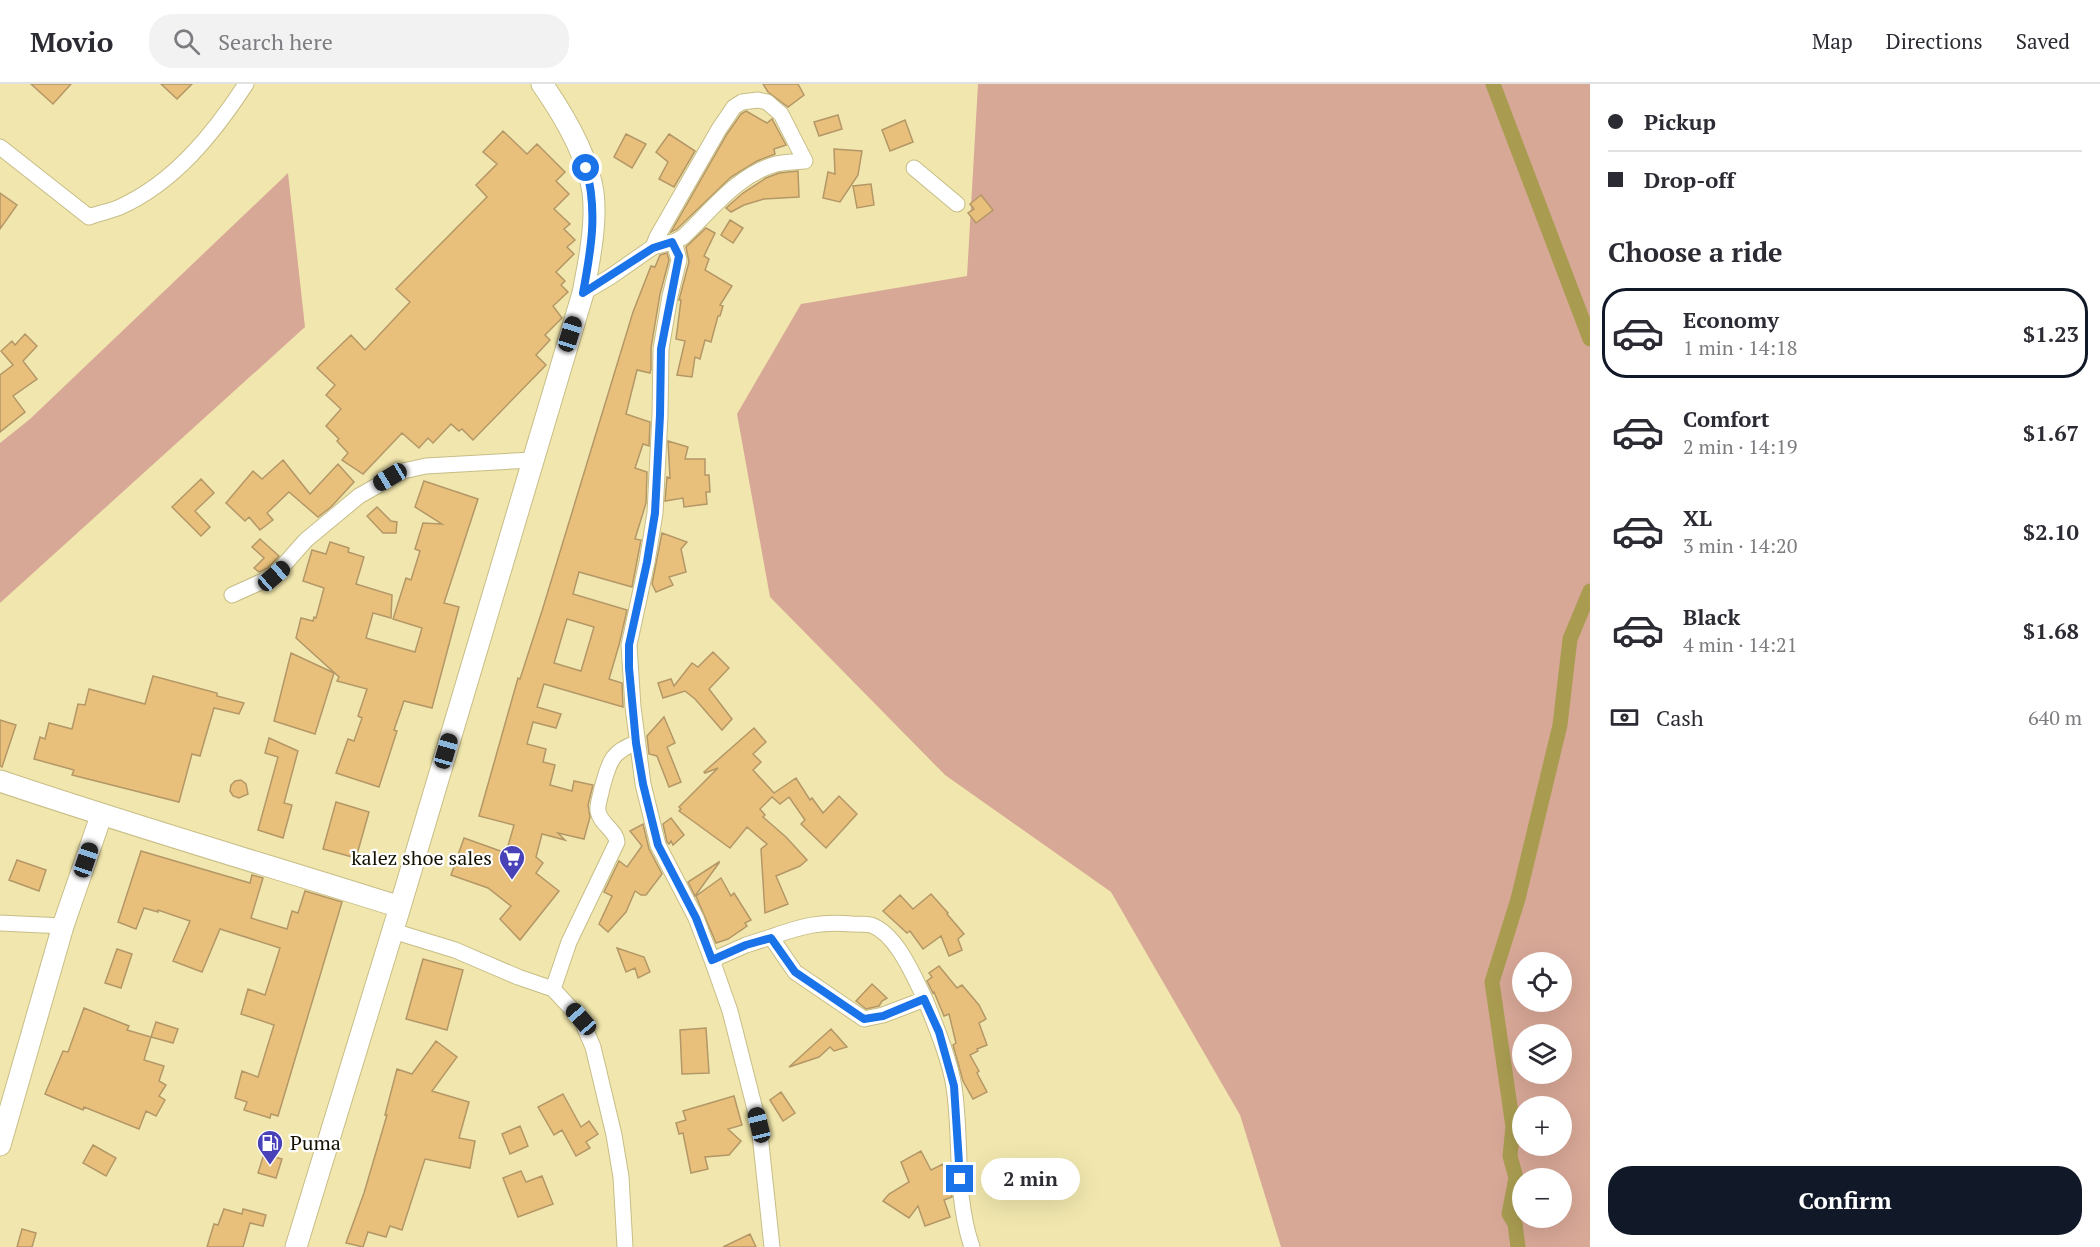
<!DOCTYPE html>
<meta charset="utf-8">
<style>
body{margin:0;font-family:"PT Serif",serif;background:#f2f2f3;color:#2b2b33;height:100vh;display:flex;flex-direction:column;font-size:22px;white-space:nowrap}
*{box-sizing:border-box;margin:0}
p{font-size:20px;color:#7c7c81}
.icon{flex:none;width:33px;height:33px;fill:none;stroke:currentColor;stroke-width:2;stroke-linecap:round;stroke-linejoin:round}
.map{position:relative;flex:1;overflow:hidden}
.side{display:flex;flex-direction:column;background:#fff;width:510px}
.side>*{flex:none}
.banner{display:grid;align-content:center;height:132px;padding:0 18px;background:#fff}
.fabs{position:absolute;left:1512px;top:868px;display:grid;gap:12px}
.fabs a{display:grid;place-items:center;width:60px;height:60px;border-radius:50%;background:#fff;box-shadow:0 6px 24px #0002;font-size:30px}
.end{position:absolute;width:27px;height:27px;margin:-14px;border:8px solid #1a73e8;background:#fff;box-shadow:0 0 0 3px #fff}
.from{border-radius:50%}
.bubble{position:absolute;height:42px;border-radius:21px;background:#fff;box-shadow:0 6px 24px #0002;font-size:20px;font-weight:700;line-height:42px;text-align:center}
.car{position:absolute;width:18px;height:36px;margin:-18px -9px;border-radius:8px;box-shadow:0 0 4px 2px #0007;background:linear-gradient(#222 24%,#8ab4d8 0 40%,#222 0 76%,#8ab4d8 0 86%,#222 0)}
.banner b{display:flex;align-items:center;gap:21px;height:57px;font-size:22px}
.banner b+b{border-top:2px solid #e1e1e2}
.banner i{width:15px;height:15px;background:#2b2b33}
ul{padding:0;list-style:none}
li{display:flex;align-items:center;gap:18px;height:90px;margin:0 12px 9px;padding:0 6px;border:3px solid transparent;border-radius:24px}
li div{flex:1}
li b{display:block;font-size:22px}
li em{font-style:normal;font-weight:700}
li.on{border-color:#111827}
li>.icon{width:54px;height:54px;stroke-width:1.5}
h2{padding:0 18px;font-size:27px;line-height:72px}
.pay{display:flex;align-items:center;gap:15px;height:66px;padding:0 18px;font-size:22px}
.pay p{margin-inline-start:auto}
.button{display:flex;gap:12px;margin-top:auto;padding:12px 18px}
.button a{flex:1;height:69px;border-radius:24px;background:#111827;color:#fff;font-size:24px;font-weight:700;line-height:69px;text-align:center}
header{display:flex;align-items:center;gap:36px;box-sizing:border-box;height:84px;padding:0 30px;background:#fff;border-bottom:2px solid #e1e1e2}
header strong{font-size:28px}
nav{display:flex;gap:33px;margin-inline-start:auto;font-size:21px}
.search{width:420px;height:54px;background:#f2f2f3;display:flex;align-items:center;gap:15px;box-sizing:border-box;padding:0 21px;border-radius:24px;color:#7c7c81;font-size:22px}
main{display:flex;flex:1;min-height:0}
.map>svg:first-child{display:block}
.green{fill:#d8a897;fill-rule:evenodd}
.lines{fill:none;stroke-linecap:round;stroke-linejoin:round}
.canal{stroke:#a99c51;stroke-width:15}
.building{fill:#e8c07c;stroke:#b49766;stroke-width:1.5;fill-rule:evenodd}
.street-casing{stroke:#c7bd86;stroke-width:17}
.secondary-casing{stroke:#c7bd86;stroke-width:23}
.street{stroke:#fff;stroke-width:15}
.secondary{stroke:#fff;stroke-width:21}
.route{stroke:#1a73e8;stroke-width:8}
.labels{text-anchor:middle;stroke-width:4.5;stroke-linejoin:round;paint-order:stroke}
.poi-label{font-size:20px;fill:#151100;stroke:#fff;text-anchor:end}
</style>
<header>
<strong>Movio</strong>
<div class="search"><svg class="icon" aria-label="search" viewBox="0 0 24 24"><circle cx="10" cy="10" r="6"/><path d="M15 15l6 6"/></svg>Search here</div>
<nav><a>Map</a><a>Directions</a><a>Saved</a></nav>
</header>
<main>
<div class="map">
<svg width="1590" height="1163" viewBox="0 0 1590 1163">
<rect width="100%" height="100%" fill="#f1e7ae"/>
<path class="green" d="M 978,0 L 1590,0 L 1590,1163 L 1281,1163 L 1240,1031 L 1111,808 L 945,691 L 770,513 L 737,330 L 801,220 L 967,192 ZM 1522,879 L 1562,879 L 1562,918 L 1522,918 ZM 1522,951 L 1562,951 L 1562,990 L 1522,990 ZM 1522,1023 L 1562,1023 L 1562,1062 L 1522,1062 ZM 1522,1095 L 1562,1095 L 1562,1134 L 1522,1134 Z
M 288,89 L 305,243 L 0,519 L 0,359 L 30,335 Z"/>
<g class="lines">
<path class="canal" d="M 1493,0 L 1590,255
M 1518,1163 L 1515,1140 L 1509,1130 L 1516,1094 L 1510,1072 L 1513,1043 L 1492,898 L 1518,815 L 1560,641 L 1570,555 L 1590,507"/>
</g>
<path class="building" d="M 31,0 L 71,0 L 53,20 Z
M 161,0 L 192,0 L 177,15 Z
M 763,0 L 798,0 L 804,11 L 788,23 L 768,8 Z
M 746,27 L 767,39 L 772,35 L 786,61 L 774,65 L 775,70 L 757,77 L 731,93 L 677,145 L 671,148 L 727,50 L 741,30 Z
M 838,31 L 842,45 L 819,52 L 814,38 Z
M 905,36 L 913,58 L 890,67 L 882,46 Z
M 503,47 L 527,70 L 537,60 L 565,88 L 556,97 L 569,110 L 554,125 L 570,140 L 564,145 L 575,156 L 567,163 L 574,170 L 556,188 L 565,197 L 561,201 L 568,208 L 553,222 L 562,234 L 545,251 L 550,256 L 536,271 L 546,281 L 473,356 L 462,345 L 459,347 L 451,340 L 433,359 L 428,354 L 419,364 L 402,349 L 363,390 L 342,376 L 348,369 L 337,357 L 339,355 L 326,342 L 341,325 L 326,311 L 335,301 L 317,284 L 351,251 L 365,266 L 410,218 L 396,205 L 487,113 L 476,101 L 497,80 L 483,68 Z
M 626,50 L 646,60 L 632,84 L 614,73 Z
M 669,50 L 695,67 L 674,103 L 659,95 L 668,78 L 656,68 Z
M 834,65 L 862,67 L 858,91 L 840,118 L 823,114 L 828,88 L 835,90 Z
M 798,87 L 799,113 L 764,115 L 744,121 L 731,128 L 726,124 L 743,109 L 766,94 L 779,89 Z
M 871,100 L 874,121 L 857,124 L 853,102 Z
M 0,109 L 17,121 L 0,145 Z
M 981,111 L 993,126 L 976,139 L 968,129 L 974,125 L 970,120 Z
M 730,136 L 743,144 L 733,159 L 721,151 Z
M 706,144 L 715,149 L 704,172 L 709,175 L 705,186 L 732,202 L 720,221 L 723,222 L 720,232 L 718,232 L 711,258 L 705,256 L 700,275 L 695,273 L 692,293 L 677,291 L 685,257 L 676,255 L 681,216 L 679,216 L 689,178 L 686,163 Z
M 667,169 L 669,176 L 660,210 L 651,264 L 651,285 L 650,289 L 637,286 L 626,330 L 650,338 L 649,362 L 643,360 L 635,384 L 647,388 L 646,419 L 635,455 L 641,456 L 632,503 L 579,488 L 573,510 L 627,526 L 619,561 L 609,595 L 622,599 L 623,623 L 544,600 L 537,623 L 561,630 L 556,644 L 533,638 L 527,660 L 546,665 L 543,678 L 555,681 L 550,701 L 572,707 L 574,697 L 593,701 L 588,721 L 590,733 L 584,755 L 558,749 L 565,756 L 542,750 L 536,773 L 543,779 L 536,789 L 559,807 L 520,856 L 500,835 L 511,822 L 488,804 L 451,791 L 464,754 L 506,769 L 514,741 L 479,732 L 518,594 L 520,595 L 542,527 L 633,228 L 651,182 L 655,183 L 660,171 ZM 567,535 L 594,543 L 581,587 L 554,579 Z
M 25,250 L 37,262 L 23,277 L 37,295 L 13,312 L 25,328 L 0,348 L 0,291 L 13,281 L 1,267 L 12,257 L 15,261 Z
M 668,357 L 688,363 L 685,375 L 705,375 L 705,391 L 709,391 L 710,408 L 706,408 L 707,420 L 684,423 L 683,414 L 665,417 L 667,393 L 670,394 Z
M 283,376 L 310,410 L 338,380 L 354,398 L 331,423 L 318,433 L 289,408 L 267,429 L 273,436 L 260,446 L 249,433 L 245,437 L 226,419 L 253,387 L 262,395 Z
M 201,395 L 214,409 L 195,427 L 210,443 L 201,452 L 172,423 Z
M 424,397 L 478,415 L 444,519 L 459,523 L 432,624 L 404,617 L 394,646 L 397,647 L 379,703 L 336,689 L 348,655 L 354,657 L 362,634 L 358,632 L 367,605 L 337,597 L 339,593 L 296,554 L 301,534 L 313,537 L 314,533 L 316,534 L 324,504 L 303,497 L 312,466 L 326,470 L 330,458 L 349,464 L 348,468 L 364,473 L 356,500 L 392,511 L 391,534 L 373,529 L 366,554 L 415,568 L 422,544 L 393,535 L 406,494 L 411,496 L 420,467 L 415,465 L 423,439 L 442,440 L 415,423 Z
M 377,423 L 391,437 L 397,438 L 396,449 L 383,449 L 367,432 Z
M 662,449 L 687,458 L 681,465 L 686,488 L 669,493 L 673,501 L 656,508 L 652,500 Z
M 260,455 L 279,472 L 268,484 L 259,488 L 254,484 L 264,474 L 252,463 Z
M 713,568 L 729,584 L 709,605 L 732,635 L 722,646 L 695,615 L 685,607 L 663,614 L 658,599 L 671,595 L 674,602 L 692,579 L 698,583 Z
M 291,569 L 334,589 L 315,650 L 274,637 Z
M 153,592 L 217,609 L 217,612 L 244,619 L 239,630 L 214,624 L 200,672 L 192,670 L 179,718 L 72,691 L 74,686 L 34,675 L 40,653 L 45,655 L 49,639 L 72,645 L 78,620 L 85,621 L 89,605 L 145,620 Z
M 664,633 L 675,659 L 667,663 L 681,698 L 669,703 L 657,672 L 649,670 L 647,652 Z
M 0,636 L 16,641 L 2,683 L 0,682 Z
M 754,644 L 766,658 L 753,670 L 761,678 L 753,686 L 774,709 L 796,694 L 810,716 L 812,714 L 823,729 L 839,712 L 857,730 L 826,764 L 801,740 L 805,736 L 789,713 L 780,720 L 772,713 L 760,725 L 765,731 L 763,733 L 786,753 L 807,776 L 800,782 L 776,792 L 788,820 L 765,829 L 761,765 L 767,760 L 747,743 L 730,764 L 679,727 L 681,725 L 679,723 L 718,684 L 705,689 L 704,688 Z
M 269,654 L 298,667 L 284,719 L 292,721 L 283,754 L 258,746 L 278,673 L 265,669 Z
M 241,696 L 246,700 L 248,710 L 239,714 L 233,712 L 230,707 L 231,701 L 235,697 Z
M 336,718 L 369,728 L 356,774 L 323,765 Z
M 671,734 L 684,751 L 673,761 L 671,757 L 669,760 L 667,758 L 663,740 Z
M 643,740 L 649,765 L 662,790 L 646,811 L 641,811 L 635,807 L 626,828 L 608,848 L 599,840 L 612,812 L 604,808 L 619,777 L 627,783 L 642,762 L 630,747 Z
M 141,767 L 250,799 L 252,791 L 263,794 L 251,834 L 287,845 L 292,827 L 298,829 L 305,807 L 342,818 L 278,1032 L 271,1030 L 270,1034 L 244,1026 L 247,1018 L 235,1014 L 242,987 L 258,993 L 274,941 L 241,930 L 248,905 L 265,911 L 280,864 L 220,845 L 202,888 L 173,877 L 190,837 L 158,826 L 158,828 L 144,824 L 136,845 L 118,838 Z
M 17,776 L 46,786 L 39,807 L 9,796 Z
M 719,778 L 719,779 L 695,812 L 688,798 Z
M 721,794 L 731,812 L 734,809 L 751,836 L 745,839 L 747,842 L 728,855 L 716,859 L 696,812 Z
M 931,810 L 948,829 L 947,830 L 964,850 L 958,855 L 962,866 L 949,872 L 941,852 L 923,865 L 910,847 L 907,849 L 883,827 L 900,811 L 913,825 Z
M 617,864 L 644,873 L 650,888 L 638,894 L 635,884 L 626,888 Z
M 117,865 L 132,870 L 121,904 L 105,899 Z
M 423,875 L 463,886 L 447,946 L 406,935 Z
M 939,882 L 957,904 L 962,901 L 979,921 L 986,935 L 979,939 L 987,961 L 977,965 L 978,967 L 970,971 L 979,987 L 977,989 L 987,1008 L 973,1015 L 963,997 L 953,961 L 956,959 L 949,930 L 944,932 L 934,908 L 933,909 L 927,897 L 932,893 L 929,889 Z
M 872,900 L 887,914 L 882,917 L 879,922 L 866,925 L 856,917 Z
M 84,924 L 129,942 L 127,946 L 151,953 L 144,976 L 164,982 L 159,997 L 166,1001 L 159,1012 L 165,1016 L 156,1032 L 146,1027 L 139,1045 L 84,1023 L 83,1026 L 45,1010 L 63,967 L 68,968 Z
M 156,938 L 178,945 L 173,959 L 151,953 Z
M 706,944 L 709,989 L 682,990 L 680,946 Z
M 831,945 L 847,963 L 834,967 L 830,963 L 819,973 L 789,983 Z
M 436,957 L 457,973 L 432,1007 L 469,1018 L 459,1054 L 475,1057 L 470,1084 L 425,1075 L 402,1146 L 390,1142 L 386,1153 L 368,1148 L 363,1163 L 346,1159 L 364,1109 L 387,1031 L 385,1031 L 397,985 L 412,990 Z
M 781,1008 L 795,1029 L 783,1037 L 770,1016 Z
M 563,1010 L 581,1043 L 589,1037 L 598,1050 L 586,1058 L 590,1064 L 576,1072 L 562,1046 L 554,1051 L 538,1023 Z
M 734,1012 L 742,1041 L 728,1045 L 741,1057 L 729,1071 L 705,1073 L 708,1085 L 691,1089 L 683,1049 L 679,1050 L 676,1039 L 686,1036 L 683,1027 Z
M 520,1042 L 528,1062 L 510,1070 L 502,1050 Z
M 93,1061 L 116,1074 L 106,1092 L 83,1079 Z
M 921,1067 L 931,1086 L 943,1080 L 950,1098 L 952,1113 L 944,1116 L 950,1133 L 925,1142 L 918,1122 L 909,1134 L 883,1117 L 889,1110 L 909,1098 L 901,1078 Z
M 264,1070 L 282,1075 L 276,1094 L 258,1089 Z
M 521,1087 L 526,1098 L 542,1092 L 553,1120 L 518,1133 L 503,1094 Z
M 224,1125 L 242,1130 L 243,1125 L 266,1131 L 263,1142 L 250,1139 L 243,1163 L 207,1163 L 214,1140 L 218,1141 Z
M 22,1145 L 36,1149 L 32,1163 L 17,1163 Z
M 750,1150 L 756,1163 L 723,1163 Z"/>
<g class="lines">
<g class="street-casing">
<path id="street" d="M 0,63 L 89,133 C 99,129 111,127 120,123 C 175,98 214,49 246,0
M 914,84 L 957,120
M 672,158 L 676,165 L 679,176 L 670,212 L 661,265 L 660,331 L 655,429 L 647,478 L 629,561 L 633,623 L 643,700 L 658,761 L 696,834 L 712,876 L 730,927 L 759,1041 L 772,1163
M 583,209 L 610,193 L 653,163 L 657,153 L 719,45 L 734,23 L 742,18 L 758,16 L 767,18 L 781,30 L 805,77 C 795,78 785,78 776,80 C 737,91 712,126 683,153 L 676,157 L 653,163
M 232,511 L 274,492 L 306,456 L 359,412 L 403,387 L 426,382 L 532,376
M 0,839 L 63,842
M 393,847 L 455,866 L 518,893 L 553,905 L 581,935 L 593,963 L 614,1051 L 621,1093 L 625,1163
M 771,853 C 802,842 820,837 852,840 C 858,840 866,840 871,841 C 897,850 914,893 925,915
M 712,876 L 746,861 L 771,853 L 795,888 L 864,935 L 883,931 L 925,915 C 935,940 950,976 954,1003 C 962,1056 954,1111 972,1163
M 553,905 L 569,858 L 617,758 C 616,746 600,740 598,727 C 597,720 601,711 602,704 C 609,680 610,668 636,659"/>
</g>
<g class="secondary-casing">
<path id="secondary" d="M 0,697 C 133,742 267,781 400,823
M 0,1061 L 63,842 L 101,732
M 296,1163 L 400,823 L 583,209 C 589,178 597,139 593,108 C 587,70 563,30 542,0"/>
</g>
<use href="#street" class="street"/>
<use href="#secondary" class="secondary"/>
</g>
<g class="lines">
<path class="route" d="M 586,84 C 598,127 591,166 583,209 L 653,164 L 672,158 L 679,172 L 661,265 L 660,331 L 655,429 L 647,478 L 629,561 L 629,584 L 636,659 L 643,700 L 658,761 L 696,834 L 712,876 L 746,861 L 771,854 L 795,888 L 864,935 L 883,932 L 924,915 L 939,948 L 954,1002 L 960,1095"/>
</g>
<defs>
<g id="supermarket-pin" transform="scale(1.35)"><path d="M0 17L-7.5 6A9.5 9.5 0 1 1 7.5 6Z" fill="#4941b8" stroke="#fff"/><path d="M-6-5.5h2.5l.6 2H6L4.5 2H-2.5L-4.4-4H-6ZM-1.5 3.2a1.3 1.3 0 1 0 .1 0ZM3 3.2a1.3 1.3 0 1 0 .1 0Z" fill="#fff"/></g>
<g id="fuel-pin" transform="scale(1.35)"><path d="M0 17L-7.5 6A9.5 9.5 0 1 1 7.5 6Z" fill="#4941b8" stroke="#fff"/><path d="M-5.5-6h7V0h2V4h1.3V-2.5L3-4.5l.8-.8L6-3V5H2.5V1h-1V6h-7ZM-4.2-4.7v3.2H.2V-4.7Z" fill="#fff"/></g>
</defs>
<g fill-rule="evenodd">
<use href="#supermarket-pin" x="512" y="774"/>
<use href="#fuel-pin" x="270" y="1059"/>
</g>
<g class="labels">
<g class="poi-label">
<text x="492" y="781">kalez shoe sales</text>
<text x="290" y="1066" text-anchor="start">Puma</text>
</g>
</g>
</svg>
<div class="fabs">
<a><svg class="icon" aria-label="locate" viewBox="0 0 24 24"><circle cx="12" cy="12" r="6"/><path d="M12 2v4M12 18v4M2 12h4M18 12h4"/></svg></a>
<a><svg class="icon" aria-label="layers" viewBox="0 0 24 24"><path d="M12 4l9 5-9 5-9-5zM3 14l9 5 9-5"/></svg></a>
<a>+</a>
<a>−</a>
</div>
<i class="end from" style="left:586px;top:84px"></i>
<i class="end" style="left:960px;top:1095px"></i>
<div class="bubble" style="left:981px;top:1074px;width:99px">2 min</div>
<i class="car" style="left:570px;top:250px;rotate:17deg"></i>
<i class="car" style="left:390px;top:393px;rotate:239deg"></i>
<i class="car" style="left:274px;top:492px;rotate:49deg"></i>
<i class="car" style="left:446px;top:667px;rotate:16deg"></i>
<i class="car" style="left:86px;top:776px;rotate:19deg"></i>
<i class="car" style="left:581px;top:935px;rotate:319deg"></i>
<i class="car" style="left:759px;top:1041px;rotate:346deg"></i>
</div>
<section class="side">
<div class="banner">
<b><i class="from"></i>Pickup</b>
<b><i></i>Drop-off</b>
</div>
<h2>Choose a ride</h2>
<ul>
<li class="on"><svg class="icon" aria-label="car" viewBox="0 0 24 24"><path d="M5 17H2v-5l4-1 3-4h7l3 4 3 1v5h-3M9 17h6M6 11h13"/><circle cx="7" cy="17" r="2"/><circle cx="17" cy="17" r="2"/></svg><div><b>Economy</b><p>1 min · 14:18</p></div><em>$1.23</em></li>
<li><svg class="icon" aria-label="car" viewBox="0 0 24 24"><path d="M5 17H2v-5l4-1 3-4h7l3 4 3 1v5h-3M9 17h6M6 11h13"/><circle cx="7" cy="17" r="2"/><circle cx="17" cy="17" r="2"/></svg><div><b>Comfort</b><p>2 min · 14:19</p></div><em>$1.67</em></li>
<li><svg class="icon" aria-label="car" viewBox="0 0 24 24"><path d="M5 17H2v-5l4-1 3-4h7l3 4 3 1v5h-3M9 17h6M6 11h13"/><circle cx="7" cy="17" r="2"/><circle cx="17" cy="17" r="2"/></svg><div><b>XL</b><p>3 min · 14:20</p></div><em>$2.10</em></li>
<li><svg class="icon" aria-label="car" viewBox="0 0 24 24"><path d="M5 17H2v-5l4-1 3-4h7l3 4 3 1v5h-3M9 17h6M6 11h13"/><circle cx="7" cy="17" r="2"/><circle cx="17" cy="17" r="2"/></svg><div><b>Black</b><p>4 min · 14:21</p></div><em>$1.68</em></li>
</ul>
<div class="pay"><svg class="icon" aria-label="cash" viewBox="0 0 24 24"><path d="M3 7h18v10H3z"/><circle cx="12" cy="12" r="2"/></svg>Cash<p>640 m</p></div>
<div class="button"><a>Confirm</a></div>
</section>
</main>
